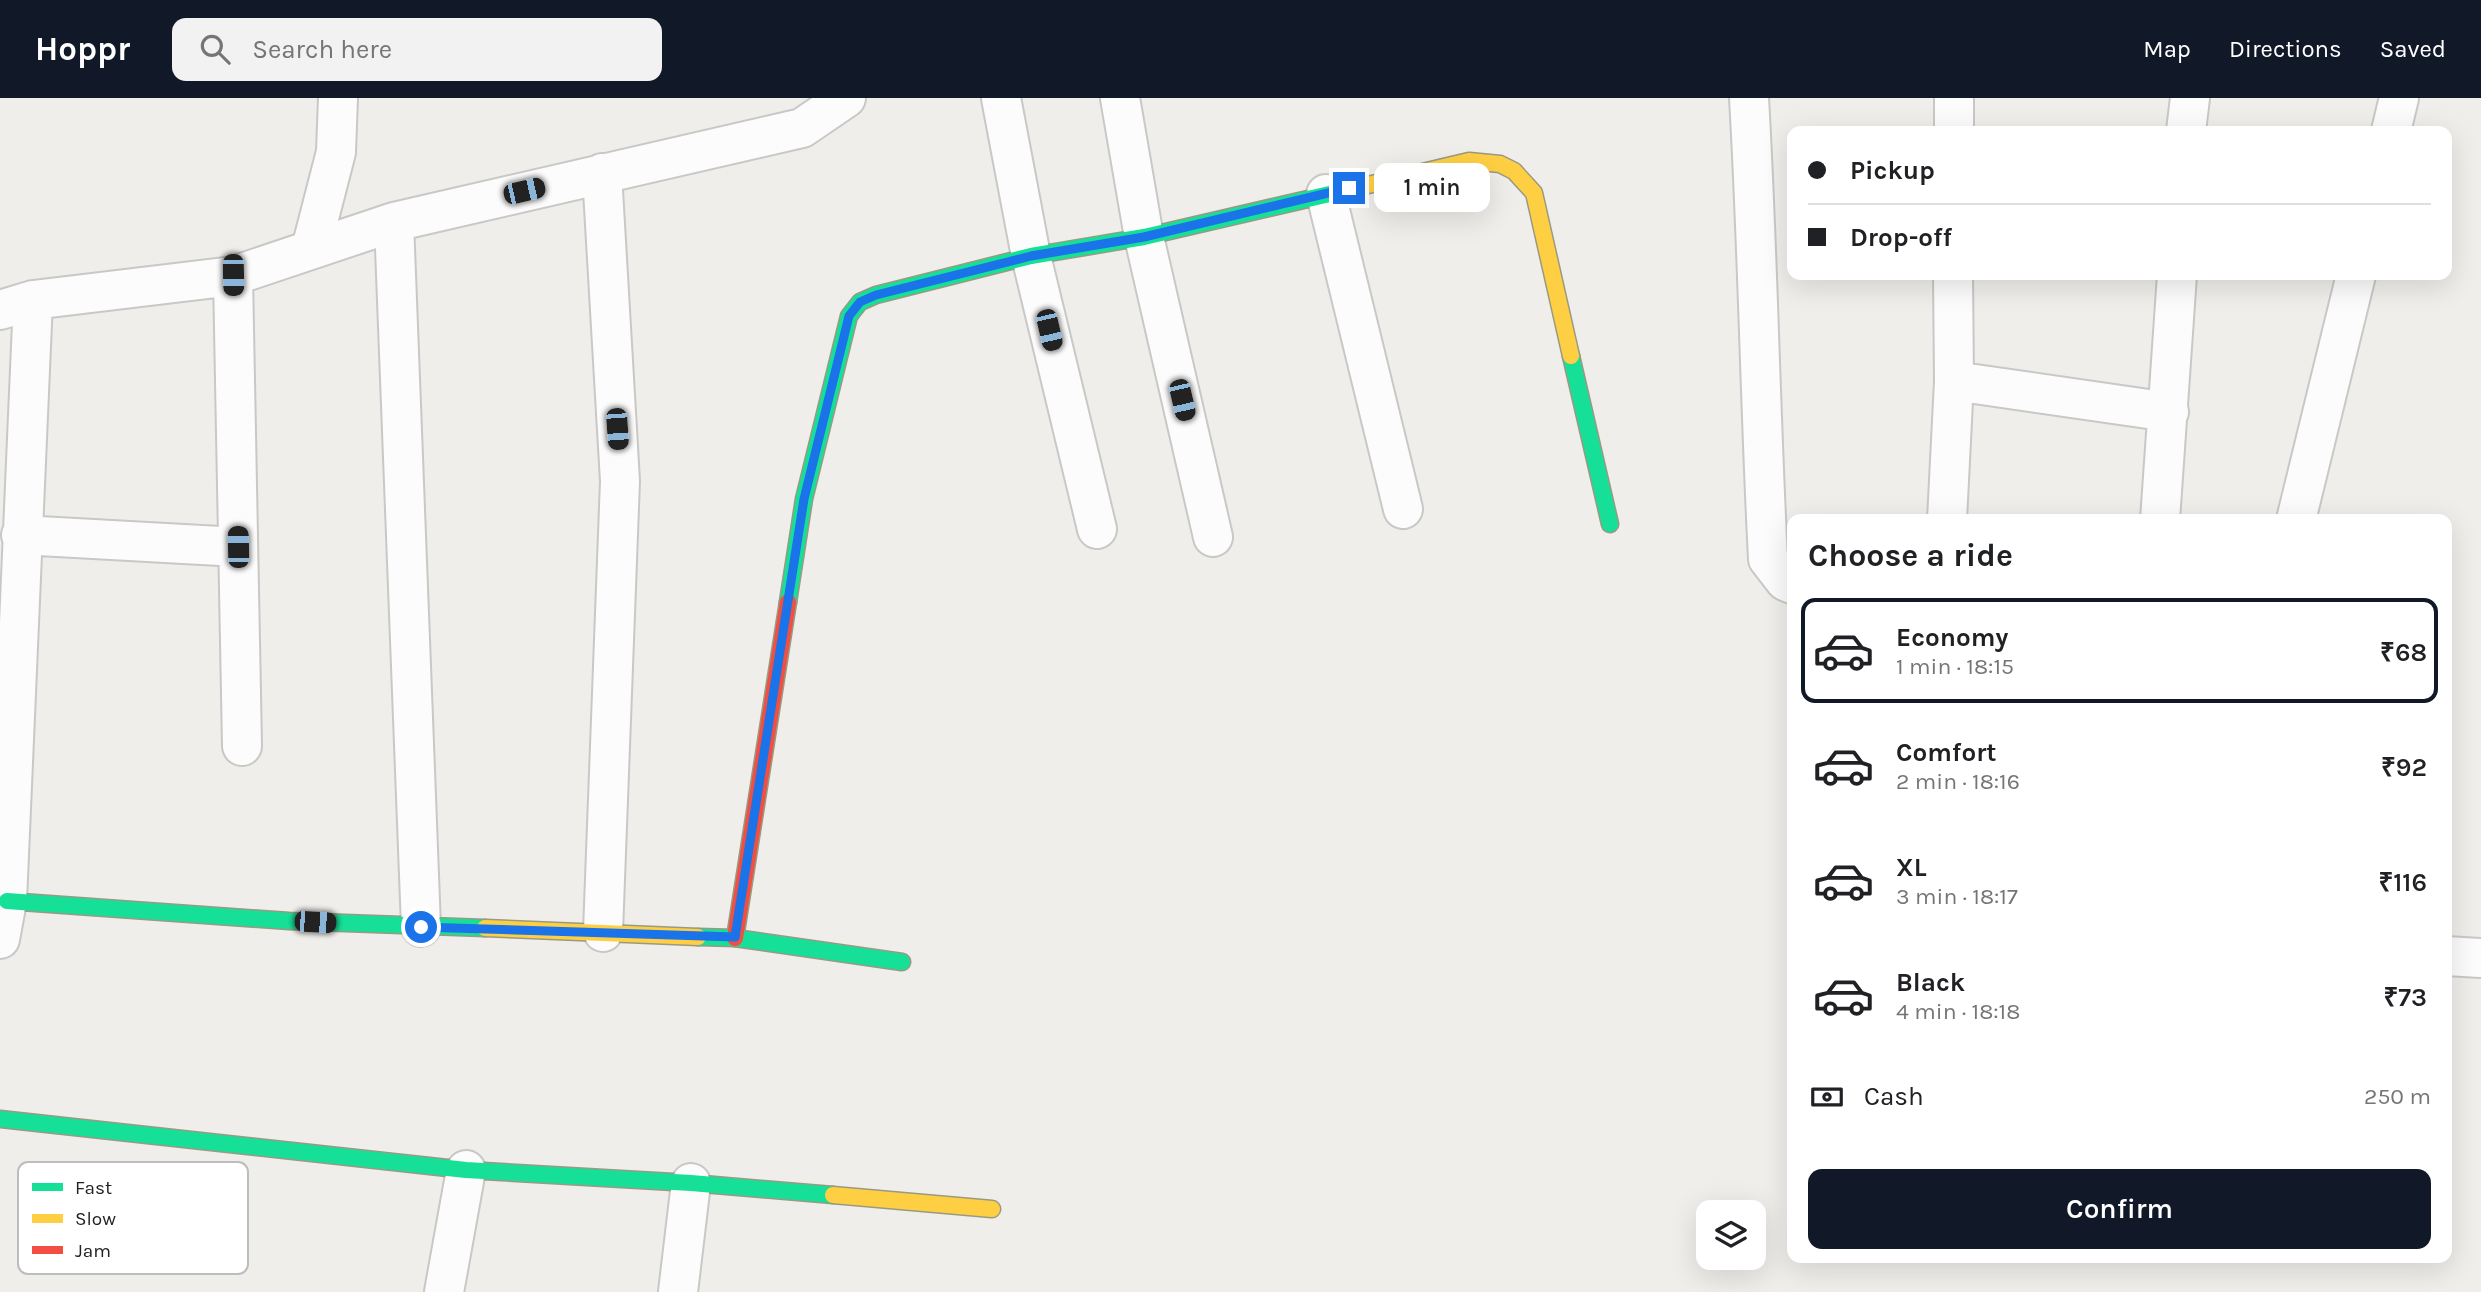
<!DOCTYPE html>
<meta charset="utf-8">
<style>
body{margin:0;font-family:Karla,sans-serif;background:#f2f2f2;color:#202124;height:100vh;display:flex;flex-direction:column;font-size:26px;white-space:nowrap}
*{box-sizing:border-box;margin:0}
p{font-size:23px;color:#757577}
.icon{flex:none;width:38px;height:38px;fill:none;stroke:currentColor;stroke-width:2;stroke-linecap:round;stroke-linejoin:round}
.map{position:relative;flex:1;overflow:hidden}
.side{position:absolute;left:1787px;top:416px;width:665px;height:749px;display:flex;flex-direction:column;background:#fff;border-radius:14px;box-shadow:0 7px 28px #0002}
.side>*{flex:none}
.guide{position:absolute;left:1787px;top:28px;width:665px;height:154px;border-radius:14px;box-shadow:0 7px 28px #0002;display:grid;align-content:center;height:154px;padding:0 21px;background:#fff}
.fabs{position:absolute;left:1696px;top:1102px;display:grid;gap:14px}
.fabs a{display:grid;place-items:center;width:70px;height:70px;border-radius:14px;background:#fff;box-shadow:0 7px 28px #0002;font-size:35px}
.end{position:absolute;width:32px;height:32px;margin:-16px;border:9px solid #1a73e8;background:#fff;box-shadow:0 0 0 4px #fff}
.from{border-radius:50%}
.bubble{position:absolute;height:49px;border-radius:14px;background:#fff;box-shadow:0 7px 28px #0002;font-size:23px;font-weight:600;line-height:49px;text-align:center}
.car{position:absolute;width:21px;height:42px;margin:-21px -10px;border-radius:9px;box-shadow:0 0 5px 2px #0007;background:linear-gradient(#222 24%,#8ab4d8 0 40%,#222 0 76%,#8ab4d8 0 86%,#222 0)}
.guide b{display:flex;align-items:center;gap:24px;height:66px;font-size:26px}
.guide b+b{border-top:2px solid #e0e0e0}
.guide i{width:18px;height:18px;background:#202124}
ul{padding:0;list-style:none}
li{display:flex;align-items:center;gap:21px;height:105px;margin:0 14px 10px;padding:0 7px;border:4px solid transparent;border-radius:14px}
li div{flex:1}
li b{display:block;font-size:26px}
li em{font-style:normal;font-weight:600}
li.selected{border-color:#111827}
li>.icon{width:63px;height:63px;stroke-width:1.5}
h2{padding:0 21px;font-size:32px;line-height:84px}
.pay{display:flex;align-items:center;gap:18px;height:77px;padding:0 21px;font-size:26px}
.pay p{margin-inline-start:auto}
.action{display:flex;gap:14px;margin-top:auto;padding:14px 21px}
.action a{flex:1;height:80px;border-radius:14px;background:#111827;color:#fff;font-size:28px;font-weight:600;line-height:80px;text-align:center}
header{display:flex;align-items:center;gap:42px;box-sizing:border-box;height:98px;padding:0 35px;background:#111827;color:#fff}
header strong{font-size:33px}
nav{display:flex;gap:38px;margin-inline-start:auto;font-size:24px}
.search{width:490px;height:63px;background:#f2f2f2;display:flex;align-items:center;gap:18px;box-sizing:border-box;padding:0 24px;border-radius:14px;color:#757577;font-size:26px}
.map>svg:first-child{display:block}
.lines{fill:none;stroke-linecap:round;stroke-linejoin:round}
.street-casing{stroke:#c9c8c7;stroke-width:42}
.fast-casing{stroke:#999a82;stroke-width:19}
.slow-casing{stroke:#999a82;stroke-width:19}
.jam-casing{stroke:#999a82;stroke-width:19}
.street{stroke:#fdfcfc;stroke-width:38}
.fast{stroke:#16e098;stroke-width:16}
.slow{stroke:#ffcf43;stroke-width:16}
.jam{stroke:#f24e42;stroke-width:16}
.route{stroke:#1a73e8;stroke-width:9}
.key{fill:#fff;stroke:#bdbdbd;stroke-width:2}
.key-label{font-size:19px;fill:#222}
</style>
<header>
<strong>Hoppr</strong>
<div class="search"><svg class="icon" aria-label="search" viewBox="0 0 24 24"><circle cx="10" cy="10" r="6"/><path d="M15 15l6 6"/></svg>Search here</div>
<nav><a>Map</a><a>Directions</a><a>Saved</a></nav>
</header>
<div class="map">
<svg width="2481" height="1194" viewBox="0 0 2481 1194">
<rect width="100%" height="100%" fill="#f0eeeb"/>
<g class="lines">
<g class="street-casing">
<path id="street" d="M 1001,0 L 1031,158 L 1097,431
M 1120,0 L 1144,139 L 1213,439
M 1749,0 C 1758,154 1760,307 1768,461 L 1785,483 L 1792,486
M 1954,33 L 1954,0
M 2186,33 L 2190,0
M 2391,33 L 2399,0
M 602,75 L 620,383 L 603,834
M 1326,96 L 1403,411
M 394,124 L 421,829
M 311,151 L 336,54 L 338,0
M 233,178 L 242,648
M 0,212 L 33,202 L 233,178 L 394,124 L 802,30 L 846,0
M 1954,283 L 2169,314
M 1947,422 L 1954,283 L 1953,177
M 2160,422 L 2177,177
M 2296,422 L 2356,177
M 21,437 L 238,449
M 0,841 L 7,803 L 33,202
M 2446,858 L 2481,860
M 444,1194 L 466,1072
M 678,1194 L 691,1085"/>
</g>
<g class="fast-casing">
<path id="fast" d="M 1571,258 L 1610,426
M 788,504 L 804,401 L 849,218 L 860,204 L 876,197 L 1031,158 L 1144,139 L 1347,92
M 7,803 L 289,823 L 485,830
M 698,839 L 735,840 L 902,864
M 0,1021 L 466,1072 L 691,1085 L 833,1097"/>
</g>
<g class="slow-casing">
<path id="slow" d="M 1347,92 L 1469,63 L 1500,66 L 1514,73 L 1534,95 L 1571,258
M 485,830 L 698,839
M 833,1097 L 992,1111"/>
</g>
<g class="jam-casing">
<path id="jam" d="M 735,840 L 788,504"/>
</g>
<use href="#street" class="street"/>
<use href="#fast" class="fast"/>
<use href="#slow" class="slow"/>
<use href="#jam" class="jam"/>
</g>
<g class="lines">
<path class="route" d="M 421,829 L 735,839 L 804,401 L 849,218 L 860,204 L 876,197 L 1031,158 L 1144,139 L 1349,90"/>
</g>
<rect x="18" y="1064" width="230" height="112" rx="10" class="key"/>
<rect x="32" y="1085" width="31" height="8" fill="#16e098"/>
<rect x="32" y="1116" width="31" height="9" fill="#ffcf43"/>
<rect x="32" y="1148" width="31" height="8" fill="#f24e42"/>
<g class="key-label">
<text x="75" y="1096">Fast</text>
<text x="75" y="1127">Slow</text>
<text x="75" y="1159">Jam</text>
</g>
</svg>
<div class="fabs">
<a><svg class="icon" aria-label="layers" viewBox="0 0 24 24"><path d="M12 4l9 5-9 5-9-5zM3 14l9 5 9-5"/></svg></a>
</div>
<i class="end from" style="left:421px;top:829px"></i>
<i class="end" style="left:1349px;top:90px"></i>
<div class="bubble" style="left:1374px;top:65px;width:116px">1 min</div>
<i class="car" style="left:524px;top:93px;rotate:77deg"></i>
<i class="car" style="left:233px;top:177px;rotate:179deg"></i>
<i class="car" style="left:1049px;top:232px;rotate:167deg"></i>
<i class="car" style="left:1182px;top:302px;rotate:167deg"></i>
<i class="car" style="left:617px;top:331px;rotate:176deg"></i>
<i class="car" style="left:238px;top:449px;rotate:359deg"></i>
<i class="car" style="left:315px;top:824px;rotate:93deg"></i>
<div class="guide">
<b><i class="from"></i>Pickup</b>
<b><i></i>Drop-off</b>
</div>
<section class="side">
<h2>Choose a ride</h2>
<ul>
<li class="selected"><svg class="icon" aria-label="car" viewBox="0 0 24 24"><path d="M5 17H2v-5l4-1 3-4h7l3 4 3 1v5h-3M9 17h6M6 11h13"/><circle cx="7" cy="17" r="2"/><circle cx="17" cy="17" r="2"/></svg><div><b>Economy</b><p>1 min · 18:15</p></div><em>₹68</em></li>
<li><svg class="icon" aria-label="car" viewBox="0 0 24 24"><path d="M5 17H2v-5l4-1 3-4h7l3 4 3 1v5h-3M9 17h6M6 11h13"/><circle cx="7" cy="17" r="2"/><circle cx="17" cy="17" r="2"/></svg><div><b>Comfort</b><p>2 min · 18:16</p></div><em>₹92</em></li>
<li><svg class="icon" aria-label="car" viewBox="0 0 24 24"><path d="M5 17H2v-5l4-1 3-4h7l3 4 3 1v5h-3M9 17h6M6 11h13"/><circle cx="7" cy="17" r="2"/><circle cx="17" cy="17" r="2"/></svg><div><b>XL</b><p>3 min · 18:17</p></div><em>₹116</em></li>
<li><svg class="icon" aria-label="car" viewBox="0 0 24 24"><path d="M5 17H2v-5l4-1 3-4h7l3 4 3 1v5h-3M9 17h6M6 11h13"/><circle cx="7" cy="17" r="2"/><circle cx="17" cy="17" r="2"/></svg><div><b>Black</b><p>4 min · 18:18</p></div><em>₹73</em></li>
</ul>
<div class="pay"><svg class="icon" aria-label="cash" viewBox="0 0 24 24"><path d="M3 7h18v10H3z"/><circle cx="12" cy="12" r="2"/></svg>Cash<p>250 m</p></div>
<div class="action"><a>Confirm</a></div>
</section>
</div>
